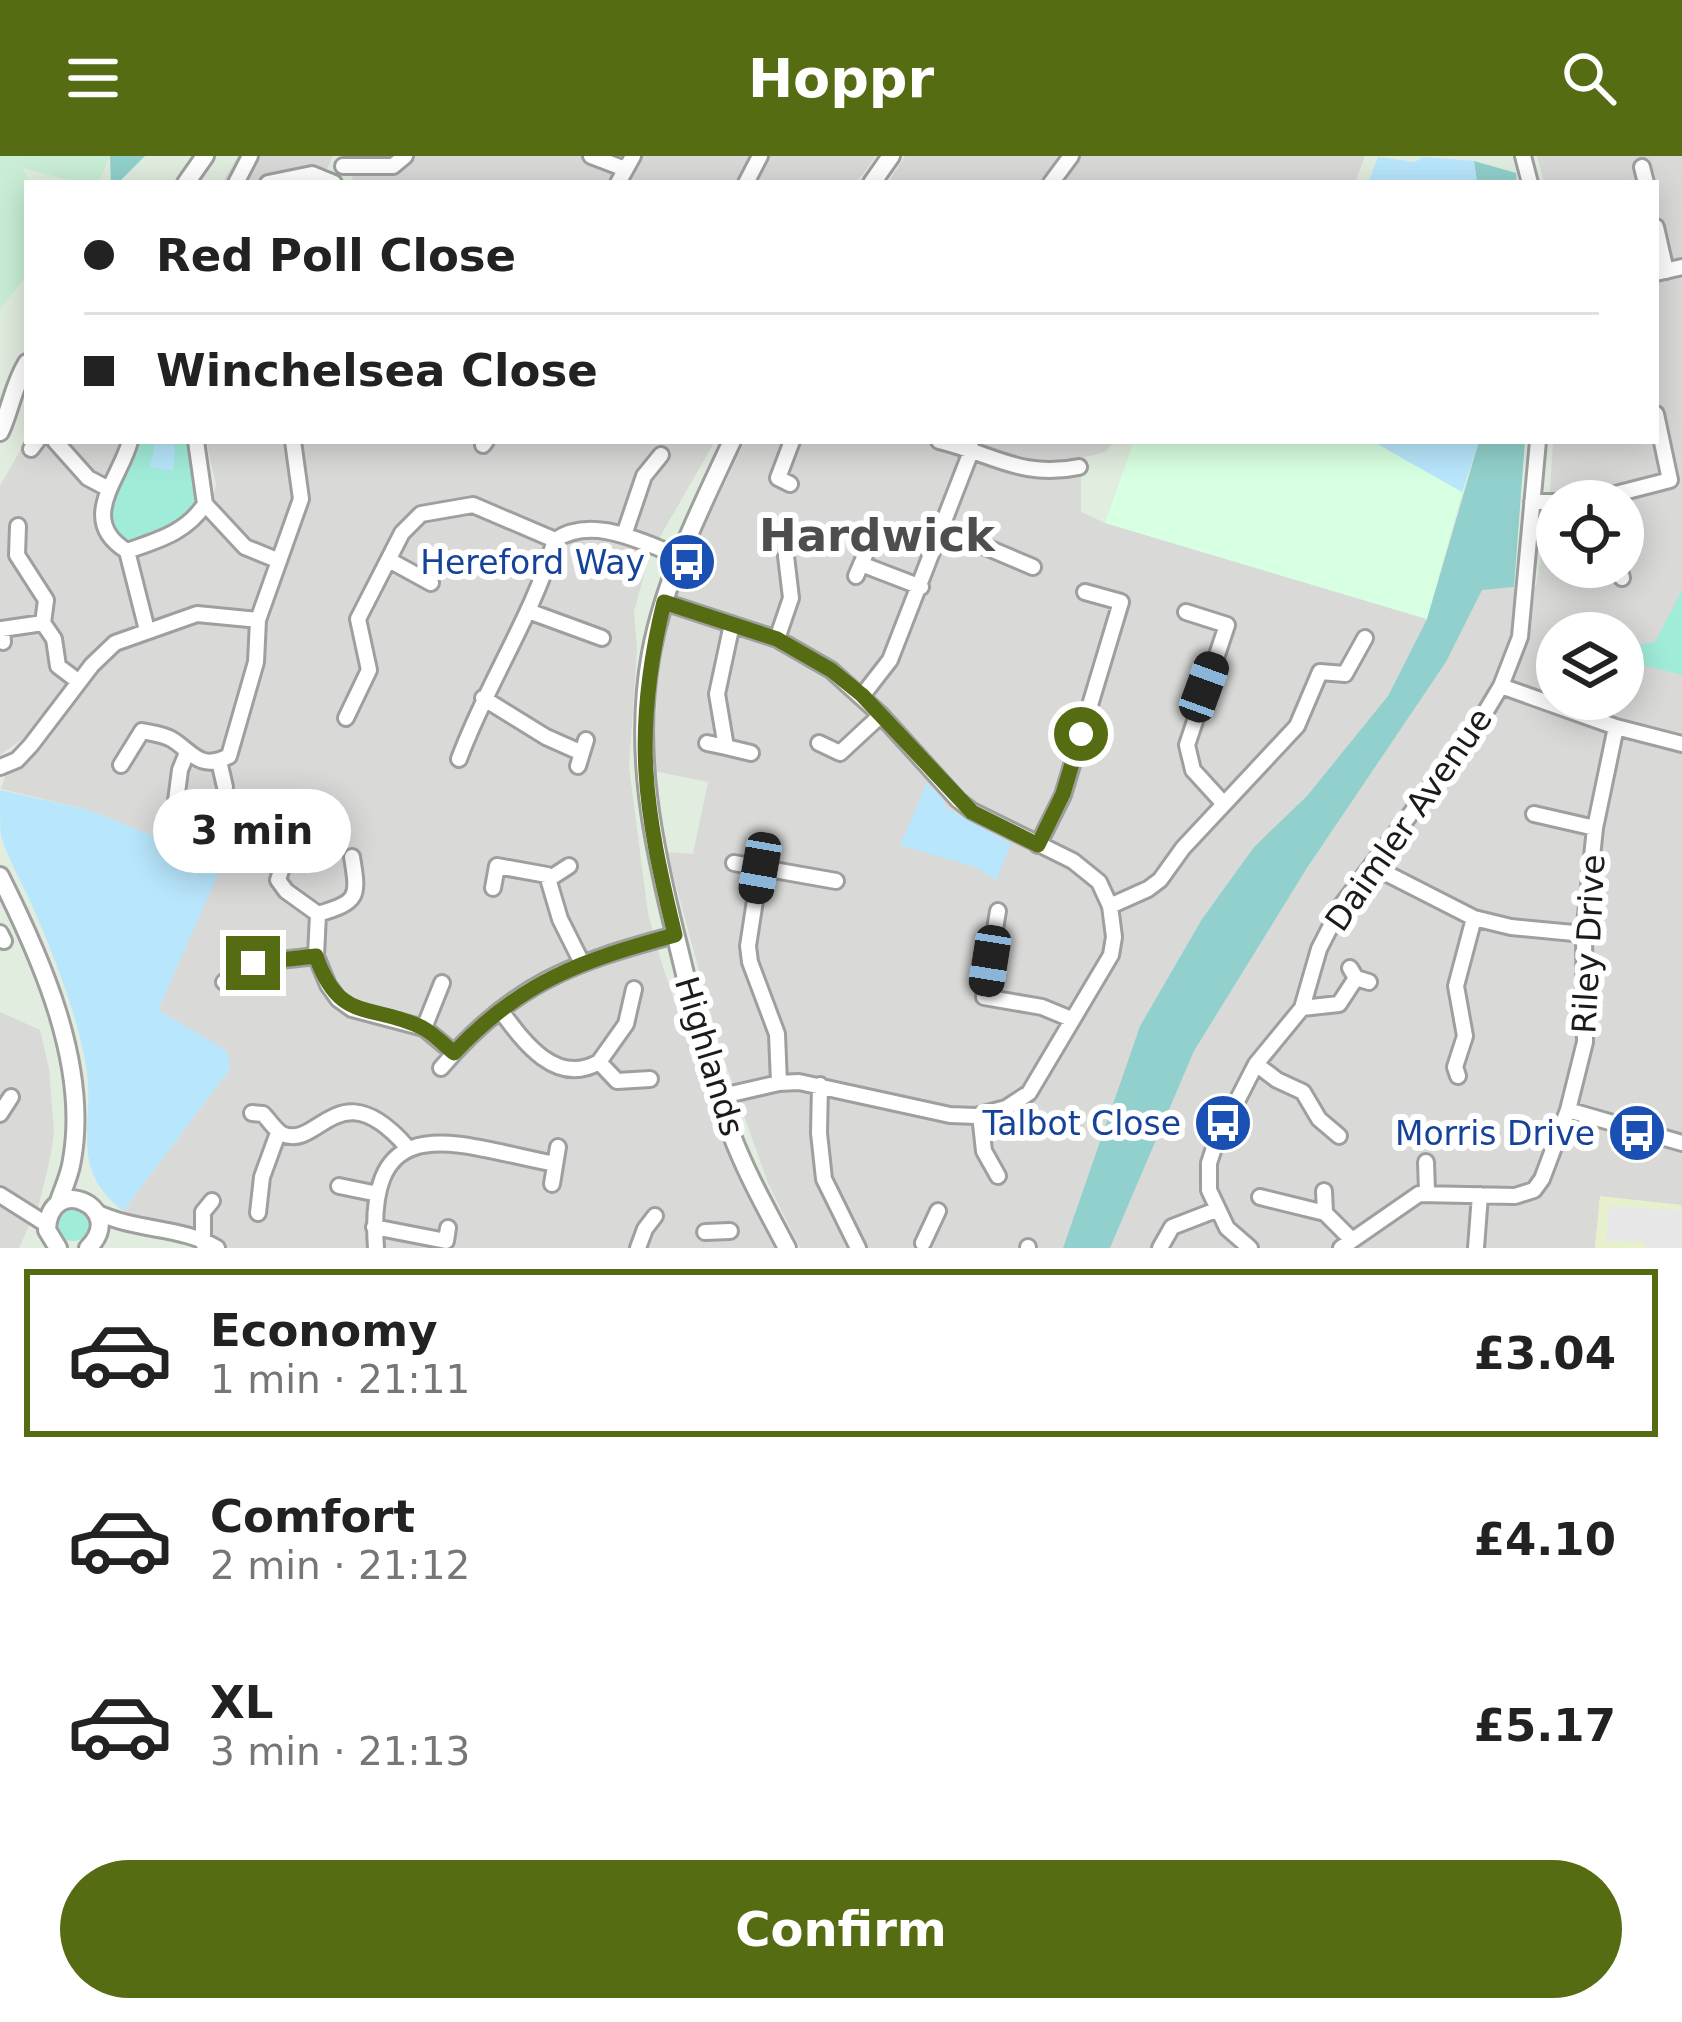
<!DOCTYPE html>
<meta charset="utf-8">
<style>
body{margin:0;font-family:"DejaVu Sans",sans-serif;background:#f2f2f2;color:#222;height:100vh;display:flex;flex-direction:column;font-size:45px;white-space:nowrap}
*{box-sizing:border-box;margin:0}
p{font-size:39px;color:#767676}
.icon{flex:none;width:66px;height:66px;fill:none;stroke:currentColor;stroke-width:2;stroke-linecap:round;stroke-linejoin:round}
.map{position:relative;height:1092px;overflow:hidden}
.details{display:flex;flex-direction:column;background:#fff;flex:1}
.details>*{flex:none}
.top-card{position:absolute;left:24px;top:24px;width:1635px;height:264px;border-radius:0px;box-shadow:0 6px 30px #0003;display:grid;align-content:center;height:264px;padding:0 60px;background:#fff}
.tools{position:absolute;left:1536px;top:324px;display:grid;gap:24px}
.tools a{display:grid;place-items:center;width:108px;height:108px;border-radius:50%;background:#fff;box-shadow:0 6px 30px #0003;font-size:60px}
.end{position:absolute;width:54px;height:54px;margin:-27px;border:15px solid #566c13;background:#fff;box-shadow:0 0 0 6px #fff}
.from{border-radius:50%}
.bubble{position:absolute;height:84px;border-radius:42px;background:#fff;box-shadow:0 6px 30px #0003;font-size:39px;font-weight:700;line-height:84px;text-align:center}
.car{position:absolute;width:36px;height:72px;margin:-36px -18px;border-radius:15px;box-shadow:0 0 9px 3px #0007;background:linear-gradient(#222 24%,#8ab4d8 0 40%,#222 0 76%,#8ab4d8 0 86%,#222 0)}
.top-card b{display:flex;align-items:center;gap:42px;height:114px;font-size:45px}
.top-card b+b{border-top:3px solid #e0e0e0}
.top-card i{width:30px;height:30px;background:#222}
ul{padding:21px 0 0;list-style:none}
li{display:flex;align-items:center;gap:36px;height:168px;margin:0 24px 18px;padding:0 36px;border:6px solid transparent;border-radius:0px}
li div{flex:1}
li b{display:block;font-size:45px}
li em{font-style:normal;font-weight:700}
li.on{border-color:#566c13}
li>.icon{width:108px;height:108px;stroke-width:1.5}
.cta{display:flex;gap:24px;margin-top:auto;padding:24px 60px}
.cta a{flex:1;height:138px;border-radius:72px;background:#566c13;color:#fff;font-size:48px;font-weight:700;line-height:138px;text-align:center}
header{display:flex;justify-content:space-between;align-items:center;height:156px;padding:0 60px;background:#566c13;color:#fff;font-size:54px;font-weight:700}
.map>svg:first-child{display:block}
.residential{fill:#d9d9d8;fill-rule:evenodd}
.commercial{fill:#e6f0cd}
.education{fill:#d7ffe1}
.farmland{fill:#c9eed5}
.grass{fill:#a1ecd9}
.forest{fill:#91d0cc}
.park{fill:#b8e6fc}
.parking{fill:#e7e7e7}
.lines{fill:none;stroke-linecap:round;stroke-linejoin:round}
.minor-casing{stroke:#9f9f9f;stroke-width:20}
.tertiary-casing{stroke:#9f9f9f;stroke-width:22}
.minor{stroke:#fff;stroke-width:14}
.tertiary{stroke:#fff;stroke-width:16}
.route{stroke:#566c13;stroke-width:15}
.labels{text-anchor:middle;stroke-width:12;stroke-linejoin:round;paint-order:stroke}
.transit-label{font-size:33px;fill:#164399;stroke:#fff;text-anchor:end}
.street-label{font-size:33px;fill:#1b1b1b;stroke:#fff}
.district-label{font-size:45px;font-weight:bold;fill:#4e4e4e;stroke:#fff}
</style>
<header><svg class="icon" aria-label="menu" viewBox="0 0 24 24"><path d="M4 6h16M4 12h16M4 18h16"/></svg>Hoppr<svg class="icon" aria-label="search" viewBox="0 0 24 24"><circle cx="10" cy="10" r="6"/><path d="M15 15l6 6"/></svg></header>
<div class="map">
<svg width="1682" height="1092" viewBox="0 0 1682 1092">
<rect width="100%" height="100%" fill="#e1eddf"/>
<path class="residential" d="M 238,0 L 333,0 L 320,27 L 222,27 Z
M 411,0 L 876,0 L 856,27 L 352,27 L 353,15 Z
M 905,0 L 1365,0 L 1355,27 L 888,27 Z
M 1537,0 L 1682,0 L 1682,1053 L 1681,1049 L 1600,1041 L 1595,1092 L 1110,1092 L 1194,895 L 1307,712 L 1446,506 L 1482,433 L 1536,430 L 1549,353 L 1553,285 L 1656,285 L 1656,27 L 1544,27 ZM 1557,345 L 1623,345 L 1623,411 L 1557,411 ZM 1557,477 L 1623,477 L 1623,543 L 1557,543 Z
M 64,285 L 124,285 L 119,302 L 106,320 L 89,316 Z
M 206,285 L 715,285 L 649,400 L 634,456 L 637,493 L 629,611 L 648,757 L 661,805 L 721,982 L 775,1092 L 227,1092 L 201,1074 L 157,1067 L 123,1055 L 230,913 L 226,895 L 158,854 L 222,707 L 85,653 L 1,633 L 6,617 L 34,594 L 95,515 L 81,508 L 28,579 L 0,599 L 0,330 L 22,291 L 29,296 L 47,286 L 65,300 L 99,338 L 101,374 L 117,398 L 136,400 L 198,372 L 212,346 L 216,329 Z
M 745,285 L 1115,285 L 1105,296 L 1081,302 L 1081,356 L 1105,367 L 1427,463 L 1388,540 L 1365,573 L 1307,640 L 1254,691 L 1202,763 L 1140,870 L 1063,1092 L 800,1092 L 768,1027 L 720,892 L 667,696 L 693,698 L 708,626 L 654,615 L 658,506 L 678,426 Z
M 0,856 L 40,874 L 49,912 L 54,976 L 50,1003 L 39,1048 L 19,1092 L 0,1092 Z"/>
<path class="commercial" d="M 1600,1040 L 1681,1049 L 1682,1092 L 1595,1092 Z"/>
<path class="education" d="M 1134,285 L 1372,285 L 1462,336 L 1427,463 L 1105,367 Z"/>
<path class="farmland" d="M 0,0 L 110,0 L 98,27 L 80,27 L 23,12 L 30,27 L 27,27 L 27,119 L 0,153 Z"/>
<path class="grass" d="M 137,285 L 192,285 L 197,351 L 172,373 L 128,387 L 118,378 L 110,354 Z
M 1682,434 L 1682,519 L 1623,504 L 1623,492 L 1655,486 Z
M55 1067a18 18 0 1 1 36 0a18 18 0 1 1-36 0Z"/>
<path class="forest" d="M 110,0 L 145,0 L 118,27 L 111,27 Z
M 1474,5 L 1516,17 L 1517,27 L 1477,27 Z
M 1479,285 L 1525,285 L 1514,431 L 1482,434 L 1446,506 L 1307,712 L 1194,895 L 1110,1092 L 1063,1092 L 1140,870 L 1202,763 L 1254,691 L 1307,640 L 1388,540 L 1427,463 Z"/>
<path class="park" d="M 1378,1 L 1415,6 L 1423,1 L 1474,5 L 1477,27 L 1368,27 Z
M 160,285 L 171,286 L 175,291 L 173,315 L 150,311 L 155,288 Z
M 1372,285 L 1479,285 L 1462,336 Z
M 927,627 L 942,642 L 946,652 L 1011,688 L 996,724 L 975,711 L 900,689 Z
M 0,634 L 85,653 L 223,707 L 158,854 L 227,895 L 230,913 L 123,1055 C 65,1010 98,966 85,904 C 74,849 53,798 31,747 C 21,725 8,703 1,680 C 0,666 0,648 0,634 Z"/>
<path class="parking" d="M 1609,1050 L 1681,1054 L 1682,1092 L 1647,1092 L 1644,1086 L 1606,1085 Z"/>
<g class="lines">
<g class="minor-casing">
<path id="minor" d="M 591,0 L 625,13
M 1523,0 L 1530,27
M 343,10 L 393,10 L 405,0
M 1642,11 L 1646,27
M 236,27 L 250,0
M 268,27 L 312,18 L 334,27
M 618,27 L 633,0
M 746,27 L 760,0
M 1051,27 L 1071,0
M 1656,71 L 1666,115
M 1656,117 L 1682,111
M 55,285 L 88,322 L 107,332
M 130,285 C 121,322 76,364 127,395 L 147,474
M 939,285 C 993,298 1022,323 1079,311
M 483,289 L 486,285
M 31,293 L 37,285
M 790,328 L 778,322 L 792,285
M 1569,345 L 1604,341 L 1670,324 L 1656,258
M 1532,346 L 1557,346
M 205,348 L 245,391 L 277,404
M 18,370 L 17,399 L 46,444 L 43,467 L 54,483 L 58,510 L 79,526
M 943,373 L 1033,411
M 624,379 L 644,320 L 661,299
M 127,395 C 158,384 186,377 205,348 L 196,285
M 389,404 L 431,427
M 861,408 L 921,431
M 1619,411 L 1622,422
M 856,420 L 866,397
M 664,446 L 777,483 L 831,514 L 881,559 L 958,644 L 972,655 L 1073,705 L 1099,726 L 1110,750 L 1114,781 L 1111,799 L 1029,937 L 1006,952 L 976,960 L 950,959 L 799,926 L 779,927 L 718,941
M 531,456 L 602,482
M 1186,456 L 1227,469 L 1187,589 L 1193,614 L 1224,648
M 777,483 L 791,442 L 786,400
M 3,486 L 2,473 L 43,467
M 1501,530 L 1616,571 L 1682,588
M 862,540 L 890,504 L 972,293
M 483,542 L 546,581 L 582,597
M 346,562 L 369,514 L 358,463 L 402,377 L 421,358 L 473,349 L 555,384 C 593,359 641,386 679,400
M 707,587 L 726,591 L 717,538 L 732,468
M 819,587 L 840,597 L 881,559
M 726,591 L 751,597
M 459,603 C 487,527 532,462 555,384
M 219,605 L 225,631
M 121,609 L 142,575 C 151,577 164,578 173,584 C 193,597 200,615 229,600 L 256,506 L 258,464 L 301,343 L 293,285
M 578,610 L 586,584
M 0,611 L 17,604 L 31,589 L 92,509 L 115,487 L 197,458 L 258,464
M 302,648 L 278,724 L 286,735 L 318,758 L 316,800 L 328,829 L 338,843 L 352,853 L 424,872 L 454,897
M 1534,658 L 1595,672
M 172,676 L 180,614 L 186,599
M 1038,689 L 1063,639 L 1121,446 L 1085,436
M 734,707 L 836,725
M 1372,710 L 1474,762 L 1511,771 L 1584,778
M 760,712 L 748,790 L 750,806 L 777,878 L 779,927
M 549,723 L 569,710
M 493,732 L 497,710 L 547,719 L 560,763 L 581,805
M 1110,750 L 1148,733 L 1160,724 L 1183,692 L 1297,570 L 1320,516 L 1345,518 L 1365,482
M 998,755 L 984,841 L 1042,851 L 1071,863
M 318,758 C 358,746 359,742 352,701
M 0,777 L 4,785
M 1350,812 L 1356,822 L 1369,826
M 224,826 L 253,807 L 316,800
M 1302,852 L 1339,848 L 1356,822
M 501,855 C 523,885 556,931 599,906 L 617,925 L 650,923
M 424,872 L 442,827
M 599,906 L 626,868 L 634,833
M 1256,908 L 1277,924 L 1303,936 L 1319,963 L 1339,980
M 441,912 C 512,828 573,806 675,779
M 1458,920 L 1455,911 L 1465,880 L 1456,830 L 1474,762
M 820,929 L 819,977 L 824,1023 L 858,1092
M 1568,954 L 1682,987
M 252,957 L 263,958 C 269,964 275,974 282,978 C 319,995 338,912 407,991
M 0,958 L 11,941
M 980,959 L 984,995 L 998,1020
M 1426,1006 L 1427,1036
M 552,1028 L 558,991
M 339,1030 L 378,1038
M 1324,1035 L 1325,1057
M 0,1039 L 46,1068
M 1260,1041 L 1325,1057 L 1352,1084
M 96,1056 C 138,1076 182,1070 217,1092
M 258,1057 L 262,1021 L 278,977
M 374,1071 L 446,1085 L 448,1072
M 705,1076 L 730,1075
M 203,1087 L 203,1056 L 212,1045
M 923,1087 L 938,1055
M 376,1092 C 365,946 460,990 555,1008
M 638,1092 L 645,1073 L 655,1060
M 1028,1092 L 1028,1091
M 1160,1092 L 1172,1071 L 1216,1054
M 1250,1092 L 1227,1072 L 1209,1034 L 1209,1007 L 1216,986 L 1256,908 L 1302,852 L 1319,793 L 1341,750 L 1477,570 L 1501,530 L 1520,481 L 1538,285
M 1341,1092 L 1419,1038 L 1515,1040 L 1534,1034 L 1542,1023 L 1568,954 L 1585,886 L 1584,778 L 1595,672 L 1616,571
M 1476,1092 L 1480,1039"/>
</g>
<g class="tertiary-casing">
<path id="tertiary" d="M 186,27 L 205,0
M 872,27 L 891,0
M 0,276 C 11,252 13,230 27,207
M 732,285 C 700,354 665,422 651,497 C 633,596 653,689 677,785 C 693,849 706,916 731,977 C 746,1017 767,1054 787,1092
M 0,720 C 41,802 89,909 72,1004 C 70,1019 63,1033 58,1048
M 58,1092 L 47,1074 C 49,1015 129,1052 88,1092"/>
</g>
<use href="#minor" class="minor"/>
<use href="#tertiary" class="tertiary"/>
</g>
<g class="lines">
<path class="route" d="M 253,807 L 316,800 C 340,869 371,846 423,872 C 434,878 444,889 454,897 C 521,825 583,804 675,779 C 644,652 632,577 664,446 L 777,483 L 831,514 L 862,539 L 972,656 L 1038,689 L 1063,638 L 1081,578"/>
</g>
<defs>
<g id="bus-disc" transform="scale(3)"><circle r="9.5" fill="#1a4fb4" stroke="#fff"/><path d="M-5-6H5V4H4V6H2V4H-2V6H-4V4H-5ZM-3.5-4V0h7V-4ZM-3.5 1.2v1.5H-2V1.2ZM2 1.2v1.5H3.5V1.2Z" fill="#fff"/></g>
</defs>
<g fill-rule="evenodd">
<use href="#bus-disc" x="687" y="406"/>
<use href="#bus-disc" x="1223" y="967"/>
<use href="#bus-disc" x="1637" y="977"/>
</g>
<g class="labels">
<g class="transit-label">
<text x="645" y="418">Hereford Way</text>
<text x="1181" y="979">Talbot Close</text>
<text x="1595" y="989">Morris Drive</text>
</g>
<g class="street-label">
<text transform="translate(1408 663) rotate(-55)" y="12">Daimler Avenue</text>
<text transform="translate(1588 788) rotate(-87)" y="12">Riley Drive</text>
<text transform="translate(710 900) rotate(73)" y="12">Highlands</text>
</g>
<g class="district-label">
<text x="877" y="395">Hardwick</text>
</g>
</g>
</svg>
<div class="tools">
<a><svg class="icon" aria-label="locate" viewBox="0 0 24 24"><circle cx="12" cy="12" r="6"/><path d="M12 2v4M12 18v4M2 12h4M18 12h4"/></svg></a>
<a><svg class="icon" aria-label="layers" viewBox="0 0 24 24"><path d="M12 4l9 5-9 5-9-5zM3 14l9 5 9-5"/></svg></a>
</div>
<i class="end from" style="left:1081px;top:578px"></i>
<i class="end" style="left:253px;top:807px"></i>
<div class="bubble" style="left:153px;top:633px;width:198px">3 min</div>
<i class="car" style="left:1204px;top:531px;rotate:20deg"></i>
<i class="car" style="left:760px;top:712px;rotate:190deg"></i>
<i class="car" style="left:990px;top:805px;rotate:189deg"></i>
<div class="top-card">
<b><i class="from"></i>Red Poll Close</b>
<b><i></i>Winchelsea Close</b>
</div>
</div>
<section class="details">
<ul>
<li class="on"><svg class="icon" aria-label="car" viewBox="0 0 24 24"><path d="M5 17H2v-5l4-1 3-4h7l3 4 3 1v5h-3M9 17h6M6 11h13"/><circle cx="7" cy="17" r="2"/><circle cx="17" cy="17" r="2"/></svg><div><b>Economy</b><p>1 min · 21:11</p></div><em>£3.04</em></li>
<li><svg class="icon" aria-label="car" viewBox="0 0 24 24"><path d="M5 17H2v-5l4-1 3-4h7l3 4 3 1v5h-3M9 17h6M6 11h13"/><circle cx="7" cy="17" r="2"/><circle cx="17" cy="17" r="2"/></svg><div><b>Comfort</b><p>2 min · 21:12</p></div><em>£4.10</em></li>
<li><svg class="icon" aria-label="car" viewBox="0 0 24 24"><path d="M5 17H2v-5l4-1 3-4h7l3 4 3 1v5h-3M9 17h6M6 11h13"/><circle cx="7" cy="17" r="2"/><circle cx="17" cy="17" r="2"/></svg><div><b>XL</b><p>3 min · 21:13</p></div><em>£5.17</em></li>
</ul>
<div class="cta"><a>Confirm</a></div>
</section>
